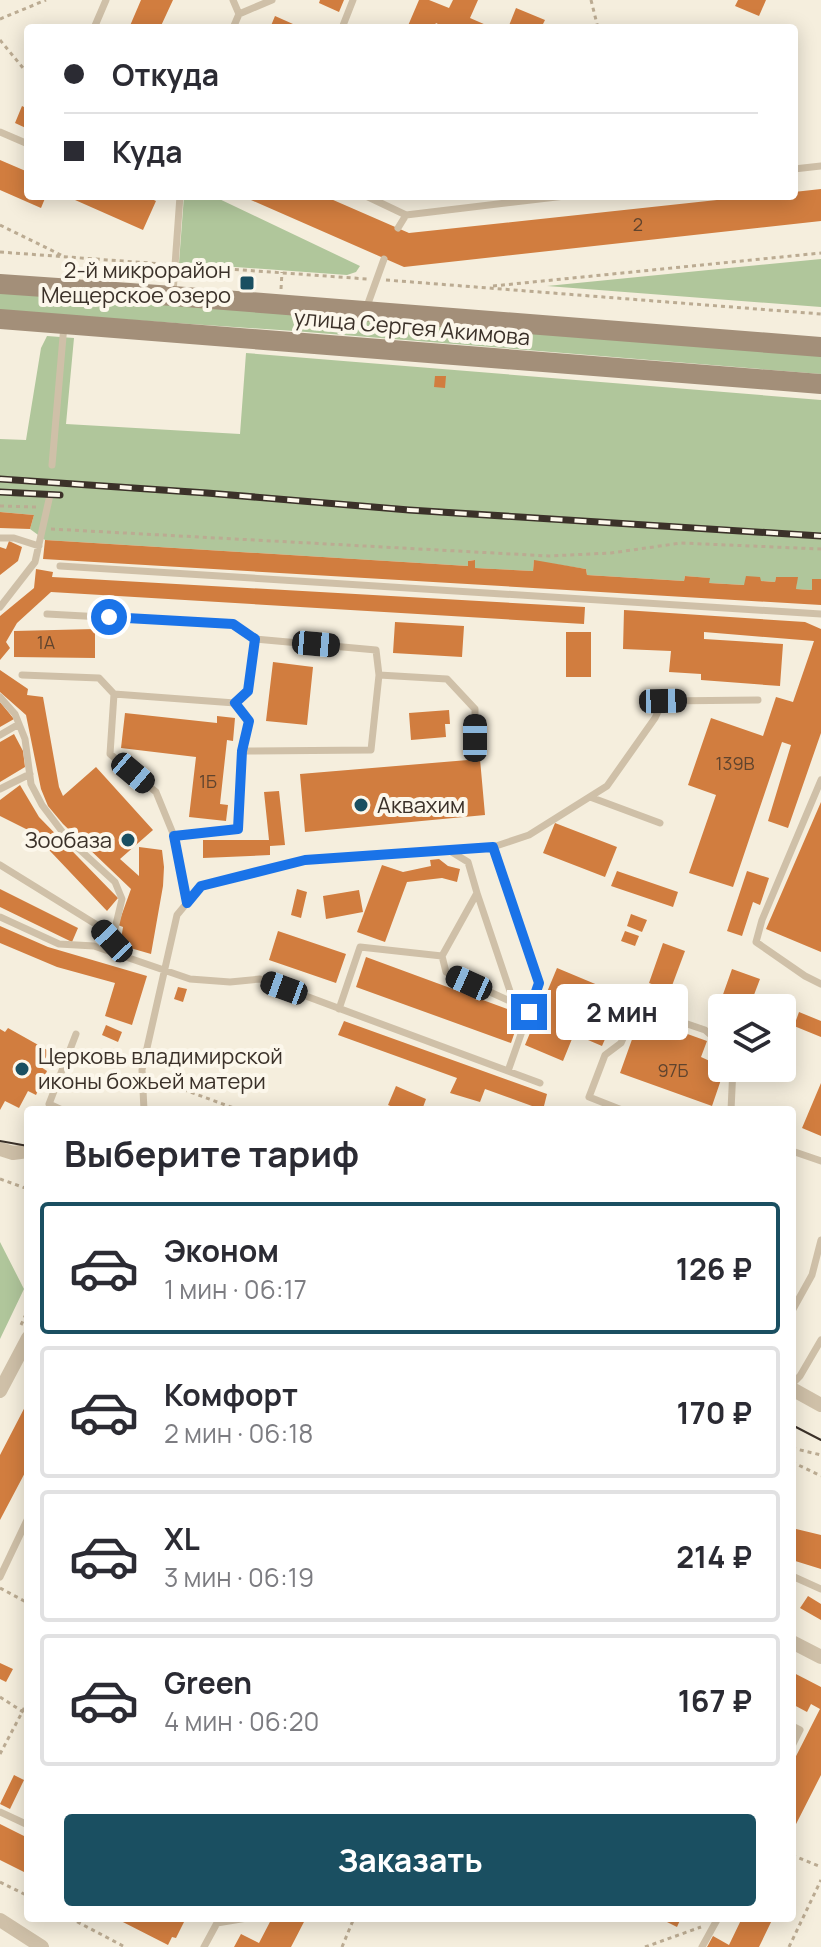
<!DOCTYPE html>
<html lang="ru">
<meta charset="utf-8">
<style>
body{margin:0;font-family:Manrope,sans-serif;background:#f7f7f7;color:#2b2b33;height:100vh;display:flex;flex-direction:column;font-size:30px;white-space:nowrap}
*{box-sizing:border-box;margin:0}
p{font-size:26px;color:#7c7c81}
.icon{flex:none;width:44px;height:44px;fill:none;stroke:currentColor;stroke-width:2;stroke-linecap:round;stroke-linejoin:round}
.map{position:relative;flex:1;overflow:hidden}
.details{position:absolute;left:24px;top:1106px;width:772px;height:816px;display:flex;flex-direction:column;background:#fff;border-radius:8px;box-shadow:0 4px 20px #0003}
.details>*{flex:none}
.banner{position:absolute;left:24px;top:24px;width:774px;height:176px;border-radius:8px;box-shadow:0 4px 20px #0003;display:grid;align-content:center;height:176px;padding:0 40px;background:#fff}
.tools{position:absolute;left:708px;top:994px;display:grid;gap:16px}
.tools a{display:grid;place-items:center;width:88px;height:88px;border-radius:8px;background:#fff;box-shadow:0 4px 20px #0003;font-size:40px}
.end{position:absolute;width:36px;height:36px;margin:-18px;border:10px solid #1a73e8;background:#fff;box-shadow:0 0 0 4px #fff}
.from{border-radius:50%}
.bubble{position:absolute;height:56px;border-radius:8px;background:#fff;box-shadow:0 4px 20px #0003;font-size:26px;font-weight:700;line-height:56px;text-align:center}
.car{position:absolute;width:24px;height:48px;margin:-24px -12px;border-radius:10px;box-shadow:0 0 6px 2px #0007;background:linear-gradient(#222 24%,#8ab4d8 0 40%,#222 0 76%,#8ab4d8 0 86%,#222 0)}
.banner b{display:flex;align-items:center;gap:28px;height:76px;font-size:30px}
.banner b+b{border-top:2px solid #e1e1e2}
.banner i{width:20px;height:20px;background:#2b2b33}
ul{padding:0;list-style:none}
li{display:flex;align-items:center;gap:24px;height:132px;margin:0 16px 12px;padding:0 24px;border:4px solid #e1e1e2;border-radius:8px}
li div{flex:1}
li b{display:block;font-size:30px}
li em{font-style:normal;font-weight:700}
li.selected{border-color:#1a4f61}
li>.icon{width:72px;height:72px;stroke-width:1.5}
h2{padding:0 40px;font-size:36px;line-height:96px}
.button{display:flex;gap:16px;margin-top:auto;padding:16px 40px}
.button a{flex:1;height:92px;border-radius:8px;background:#1a4f61;color:#fff;font-size:32px;font-weight:700;line-height:92px;text-align:center}
.map>svg:first-child{display:block}
.green{fill:#b0c69b}
.building{fill:#d17d3f}
.lines{fill:none;stroke-linecap:round;stroke-linejoin:round}
.path{stroke:#bbab92;stroke-width:3;stroke-dasharray:4 4;stroke-linecap:butt}
.lane{stroke:#cfc0a8;stroke-width:7}
.street{stroke:#cfc0a8;stroke-width:14}
.secondary{stroke:#a38f79;stroke-width:20}
.tram{stroke:#3b3129;stroke-width:2}
.rail-casing{stroke:#3b3129;stroke-width:7}
.rail{stroke:#fcf7eb;stroke-width:4;stroke-dasharray:12;stroke-linecap:butt}
.route{stroke:#1a73e8;stroke-width:10}
.poi-dot{fill:#1a4f61;stroke:#fcf7eb;stroke-width:3}
.labels{text-anchor:middle;stroke-width:8;stroke-linejoin:round;paint-order:stroke}
.number-label{font-size:18px;fill:#60442e}
.poi-label{font-size:22px;fill:#3b3129;stroke:#fcf7eb;text-anchor:end}
.street-label{font-size:22px;fill:#3b3129;stroke:#fcf7eb}
</style>
<div class="map">
<svg width="821" height="1947" viewBox="0 0 821 1947">
<rect width="100%" height="100%" fill="#f5eedd"/>
<path class="green" d="M 184,196 L 213,196 L 360,266 L 356,272 L 347,275 L 179,263 Z
M 821,259 L 821,307 L 547,286 Z
M 0,291 L 821,355 L 821,374 L 294,331 L 0,311 Z
M 47,336 L 74,338 L 66,424 L 240,434 L 246,353 L 821,400 L 821,579 L 812,590 L 796,589 L 797,577 L 776,577 L 775,582 L 761,581 L 744,585 L 709,583 L 709,578 L 685,576 L 684,581 L 587,575 L 586,569 L 534,561 L 533,571 L 475,568 L 474,560 L 468,561 L 468,566 L 45,540 L 30,529 L 34,515 L 0,512 L 0,439 L 26,440 L 41,348 Z
M 0,1242 L 24,1289 L 0,1339 Z"/>
<path class="building" d="M 141,0 L 173,0 L 160,28 L 129,28 Z
M 320,0 L 344,0 L 339,12 L 319,3 Z
M 419,0 L 429,0 L 449,8 L 453,0 L 478,0 L 470,18 L 493,28 L 446,28 L 436,23 L 433,28 L 407,28 Z
M 738,0 L 766,0 L 759,16 L 735,6 Z
M 516,8 L 545,20 L 541,28 L 508,28 Z
M 275,16 L 302,28 L 270,28 Z
M 22,106 L 28,109 L 28,129 L 15,123 Z
M 0,160 L 28,172 L 28,196 L 46,196 L 41,208 L 0,190 Z
M 821,189 L 821,221 L 404,267 L 242,196 L 324,196 L 409,233 L 754,196 L 794,196 L 794,192 Z
M 66,196 L 145,196 L 156,201 L 143,230 Z
M 435,376 L 446,376 L 445,388 L 434,387 Z
M 0,512 L 34,515 L 30,529 L 0,528 Z
M 45,540 L 468,566 L 468,561 L 475,560 L 475,568 L 533,571 L 534,560 L 586,569 L 587,575 L 684,581 L 685,576 L 710,578 L 709,583 L 744,585 L 746,576 L 760,577 L 761,581 L 775,582 L 776,577 L 798,577 L 796,589 L 812,590 L 812,579 L 821,579 L 821,605 L 43,559 Z
M 9,541 L 22,547 L 18,561 L 0,575 L 0,547 L 6,549 Z
M 36,569 L 53,572 L 52,577 L 585,607 L 584,624 L 51,592 L 17,623 L 6,642 L 10,648 L 0,660 L 0,616 L 34,588 Z
M 624,610 L 805,622 L 821,629 L 821,733 L 788,828 L 768,821 L 791,745 L 782,742 L 733,887 L 689,873 L 716,795 L 688,785 L 711,718 L 763,736 L 776,697 L 793,702 L 814,641 L 704,632 L 704,639 L 783,644 L 780,686 L 701,680 L 701,674 L 669,672 L 671,651 L 623,649 Z
M 395,622 L 464,626 L 462,657 L 393,653 Z
M 95,629 L 95,658 L 14,657 L 14,631 Z
M 566,632 L 591,632 L 591,677 L 566,677 Z
M 273,662 L 313,667 L 307,725 L 266,721 Z
M 0,670 L 28,689 L 27,695 L 43,697 L 59,787 L 63,796 L 96,767 L 153,830 L 120,859 L 139,876 L 139,847 L 162,850 L 164,867 L 163,886 L 151,954 L 120,945 L 123,927 L 118,925 L 131,889 L 63,824 L 48,806 L 41,789 L 26,715 L 0,692 Z
M 0,702 L 14,719 L 0,727 Z
M 449,710 L 450,724 L 445,724 L 446,737 L 411,740 L 409,713 Z
M 125,713 L 217,723 L 217,716 L 235,718 L 233,741 L 227,740 L 220,804 L 228,805 L 226,821 L 189,817 L 196,757 L 121,748 Z
M 14,734 L 23,751 L 25,767 L 0,782 L 0,742 Z
M 480,759 L 485,815 L 305,832 L 300,774 Z
M 20,785 L 39,817 L 118,898 L 107,911 L 32,832 L 0,816 L 0,800 Z
M 279,791 L 285,845 L 270,846 L 270,855 L 203,858 L 203,840 L 269,840 L 264,792 Z
M 821,802 L 821,952 L 766,929 Z
M 555,823 L 617,847 L 605,877 L 543,853 Z
M 439,859 L 448,866 L 460,869 L 457,882 L 442,878 L 407,882 L 385,942 L 357,932 L 382,865 L 403,872 L 431,866 L 430,860 Z
M 617,871 L 678,892 L 673,907 L 611,886 Z
M 747,871 L 769,878 L 760,905 L 753,902 L 742,936 L 727,931 Z
M 0,889 L 78,928 L 72,942 L 0,907 Z
M 297,889 L 307,892 L 301,918 L 291,915 Z
M 359,890 L 363,912 L 326,919 L 323,896 Z
M 631,914 L 647,920 L 642,932 L 627,926 Z
M 0,926 L 48,947 L 147,976 L 132,1025 L 105,1016 L 115,983 L 57,967 L 0,943 Z
M 278,931 L 346,954 L 336,983 L 269,960 Z
M 625,931 L 639,936 L 635,946 L 621,941 Z
M 663,943 L 685,951 L 670,991 L 649,983 Z
M 366,957 L 521,1014 L 511,1043 L 356,987 Z
M 557,968 L 624,996 L 602,1046 L 574,1034 L 563,1061 L 525,1045 Z
M 732,969 L 760,979 L 749,1008 L 722,1008 L 722,1020 L 715,1017 Z
M 178,987 L 187,989 L 183,1002 L 174,999 Z
M 799,1012 L 821,1021 L 821,1037 L 794,1026 Z
M 640,1017 L 707,1041 L 701,1057 L 725,1068 L 712,1106 L 620,1073 Z
M 344,1021 L 547,1094 L 543,1110 L 485,1089 L 480,1102 L 450,1093 L 457,1078 L 338,1035 Z
M 106,1025 L 122,1032 L 118,1042 L 102,1035 Z
M 8,1028 L 49,1051 L 41,1067 L 47,1071 L 36,1095 L 28,1091 L 19,1108 L 5,1101 L 0,1110 L 0,1029 L 5,1032 Z
M 821,1083 L 821,1136 L 802,1128 Z
M 396,1086 L 426,1099 L 422,1110 L 400,1110 L 388,1105 Z
M 28,1401 L 28,1467 L 0,1520 L 0,1455 Z
M 792,1528 L 821,1535 L 821,1569 L 792,1560 Z
M 808,1596 L 821,1604 L 821,1620 L 800,1608 Z
M 0,1663 L 13,1669 L 6,1682 L 0,1679 Z
M 792,1672 L 821,1687 L 821,1775 L 792,1832 L 792,1764 L 820,1709 L 811,1704 L 807,1712 L 792,1704 Z
M 14,1775 L 24,1780 L 10,1809 L 0,1804 Z
M 0,1824 L 28,1838 L 28,1874 L 0,1860 Z
M 115,1918 L 186,1918 L 176,1938 L 172,1937 L 168,1945 Z
M 272,1918 L 306,1918 L 291,1947 L 234,1947 L 241,1934 L 259,1943 Z
M 659,1918 L 681,1918 L 677,1927 Z
M 742,1918 L 773,1918 L 759,1947 L 707,1947 L 713,1936 L 729,1945 Z"/>
<g class="lines">
<path class="path" d="M 591,0 L 598,28
M 0,19 L 46,0
M 0,40 L 28,74
M 0,225 L 61,255
M 0,252 L 163,264
M 187,266 L 367,279
M 386,280 L 821,314
M 493,286 L 821,253
M 281,289 L 282,272
M 0,506 L 36,507
M 51,529 L 549,556 L 611,553 L 681,543 L 821,549
M 153,1084 L 163,1082 L 239,1110
M 0,1179 L 28,1189
M 21,1325 L 28,1310
M 792,1448 L 821,1455
M 792,1462 L 821,1476
M 0,1588 L 28,1603
M 0,1697 L 28,1715
M 0,1754 L 28,1701
M 792,1855 L 821,1867
M 0,1882 L 28,1896
M 70,1918 L 125,1947
M 342,1947 L 354,1918
M 645,1947 L 701,1927
M 789,1947 L 821,1880"/>
<path class="lane" d="M 233,0 L 239,14 L 272,0
M 94,28 L 106,0
M 233,28 L 239,14
M 342,28 L 353,0
M 0,132 L 28,144
M 794,169 L 821,166
M 366,196 L 406,215 L 565,196
M 398,228 L 406,215
M 173,293 L 180,196
M 366,309 L 384,259
M 52,465 L 64,325
M 0,538 L 14,538 L 39,546
M 60,566 L 821,614
M 0,607 L 35,562 L 50,495
M 47,614 L 233,624 L 255,639
M 22,675 L 99,678 L 114,694
M 379,675 L 447,679 L 475,709 L 475,738
M 0,697 L 15,714 L 25,739 L 31,784 L 42,805 L 67,838 L 115,882 L 122,899 L 112,941
M 235,703 L 249,721 L 242,751
M 0,735 L 19,724
M 821,780 L 762,920 L 756,942 L 805,976 L 821,984
M 0,789 L 30,774
M 590,797 L 660,823
M 174,836 L 238,829 L 242,751 L 371,750 L 379,675 L 376,650 L 255,639 L 248,691 L 235,703 L 114,694 L 110,754 L 156,792 L 174,836 L 187,903
M 493,847 L 539,983 L 508,1071
M 450,851 L 468,862 L 477,893
M 0,865 L 97,925 L 126,956
M 0,917 L 59,944 L 94,946 L 190,979 L 230,982 L 260,979 L 540,1083
M 339,1009 L 360,947 L 442,956 L 477,893 L 514,1003 L 446,972 L 442,956
M 62,1110 L 49,1104 L 76,1034
M 144,1110 L 142,1070 L 177,915 L 201,886 L 305,860 L 493,847 L 529,835 L 607,786 L 655,718 L 663,701 L 758,700
M 622,1110 L 589,1097 L 605,1055 L 621,1043 L 637,1007 L 705,1030 L 722,1045
M 731,1110 L 733,1068
M 792,1151 L 821,1161
M 792,1311 L 812,1275 L 821,1240
M 792,1384 L 800,1376 L 821,1340
M 792,1576 L 821,1589
M 0,1577 L 28,1518
M 792,1726 L 800,1730 L 792,1746
M 0,1812 L 28,1825
M 204,1947 L 217,1923 L 247,1918
M 702,1947 L 718,1918"/>
<path class="street" d="M 0,1149 L 13,1153 L 28,1151
M 792,1389 L 821,1405
M 0,1391 L 28,1338
M 792,1642 L 821,1657
M 0,1920 L 42,1947"/>
<path class="secondary" d="M 0,284 L 173,296 L 821,347
M 0,319 L 821,384"/>
<path class="tram" d="M 0,1141 L 28,1146
M 792,1425 L 821,1440"/>
<g class="rail-casing">
<path id="rail" d="M 0,479 L 207,493 L 409,510 L 821,536
M 0,492 L 60,495"/>
</g>
<use href="#rail" class="rail"/>
</g>
<g class="lines">
<path class="route" d="M 109,617 L 233,624 L 255,639 L 248,691 L 235,703 L 249,721 L 242,751 L 238,829 L 174,836 L 187,903 L 201,886 L 305,860 L 493,847 L 539,983 L 529,1012"/>
</g>
<g class="poi-dot">
<rect x="239" y="275" width="16" height="16" rx="4"/>
<circle cx="361" cy="805" r="8"/>
<circle cx="128" cy="840" r="8"/>
<circle cx="22" cy="1069" r="8"/>
</g>
<g class="labels">
<g class="number-label">
<text x="638" y="231">2</text>
<text x="46" y="649">1А</text>
<text x="735" y="770">139В</text>
<text x="208" y="788">1Б</text>
<text x="673" y="1077">97Б</text>
</g>
<g class="poi-label">
<text x="231" y="278">2-й микрорайон<tspan x="231" dy="25">Мещерское озеро</tspan></text>
<text x="377" y="813" text-anchor="start">Аквахим</text>
<text x="112" y="848">Зообаза</text>
<text x="38" y="1064" text-anchor="start">Церковь владимирской<tspan x="38" dy="25">иконы божьей матери</tspan></text>
</g>
<g class="street-label">
<text transform="translate(412 327) rotate(5)" y="8">улица Сергея Акимова</text>
</g>
</g>
</svg>
<div class="tools">
<a><svg class="icon" aria-label="layers" viewBox="0 0 24 24"><path d="M12 4l9 5-9 5-9-5zM3 14l9 5 9-5"/></svg></a>
</div>
<i class="end from" style="left:109px;top:617px"></i>
<i class="end" style="left:529px;top:1012px"></i>
<div class="bubble" style="left:556px;top:984px;width:132px">2 мин</div>
<i class="car" style="left:316px;top:644px;rotate:95deg"></i>
<i class="car" style="left:663px;top:701px;rotate:89deg"></i>
<i class="car" style="left:475px;top:738px;rotate:0deg"></i>
<i class="car" style="left:133px;top:773px;rotate:130deg"></i>
<i class="car" style="left:112px;top:941px;rotate:317deg"></i>
<i class="car" style="left:469px;top:983px;rotate:294deg"></i>
<i class="car" style="left:284px;top:988px;rotate:290deg"></i>
<div class="banner">
<b><i class="from"></i>Откуда</b>
<b><i></i>Куда</b>
</div>
<section class="details">
<h2>Выберите тариф</h2>
<ul>
<li class="selected"><svg class="icon" aria-label="car" viewBox="0 0 24 24"><path d="M5 17H2v-5l4-1 3-4h7l3 4 3 1v5h-3M9 17h6M6 11h13"/><circle cx="7" cy="17" r="2"/><circle cx="17" cy="17" r="2"/></svg><div><b>Эконом</b><p>1 мин · 06:17</p></div><em>126 ₽</em></li>
<li><svg class="icon" aria-label="car" viewBox="0 0 24 24"><path d="M5 17H2v-5l4-1 3-4h7l3 4 3 1v5h-3M9 17h6M6 11h13"/><circle cx="7" cy="17" r="2"/><circle cx="17" cy="17" r="2"/></svg><div><b>Комфорт</b><p>2 мин · 06:18</p></div><em>170 ₽</em></li>
<li><svg class="icon" aria-label="car" viewBox="0 0 24 24"><path d="M5 17H2v-5l4-1 3-4h7l3 4 3 1v5h-3M9 17h6M6 11h13"/><circle cx="7" cy="17" r="2"/><circle cx="17" cy="17" r="2"/></svg><div><b>XL</b><p>3 мин · 06:19</p></div><em>214 ₽</em></li>
<li><svg class="icon" aria-label="car" viewBox="0 0 24 24"><path d="M5 17H2v-5l4-1 3-4h7l3 4 3 1v5h-3M9 17h6M6 11h13"/><circle cx="7" cy="17" r="2"/><circle cx="17" cy="17" r="2"/></svg><div><b>Green</b><p>4 мин · 06:20</p></div><em>167 ₽</em></li>
</ul>
<div class="button"><a>Заказать</a></div>
</section>
</div>
